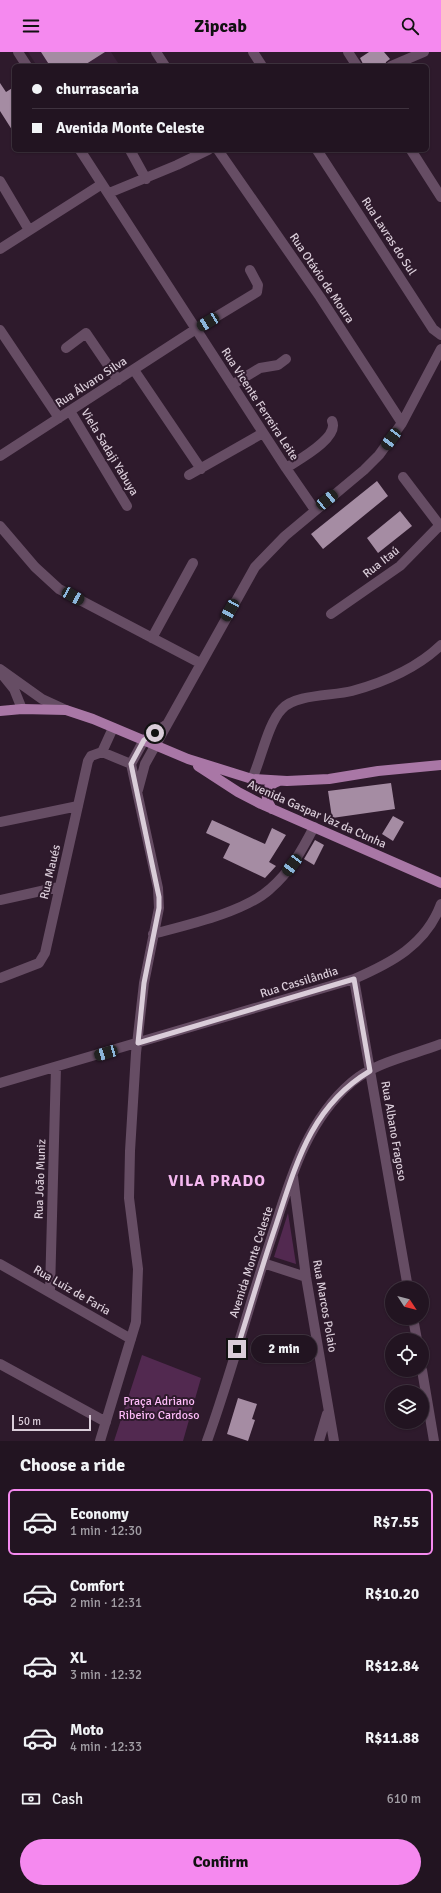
<!DOCTYPE html>
<meta charset="utf-8">
<style>
body{margin:0;font-family:Signika,sans-serif;background:#2a1d2a;color:#f1f3f6;height:100vh;display:flex;flex-direction:column;font-size:15px;white-space:nowrap}
*{box-sizing:border-box;margin:0}
p{font-size:13px;color:#a29ea5}
.icon{flex:none;width:22px;height:22px;fill:none;stroke:currentColor;stroke-width:2;stroke-linecap:round;stroke-linejoin:round}
.map{position:relative;height:1389px;overflow:hidden}
.details{display:flex;flex-direction:column;background:#221421;flex:1}
.details>*{flex:none}
.hud{position:absolute;left:12px;top:12px;width:417px;height:88px;border-radius:6px;box-shadow:0 1px 3px #0004,0 0 0 1px #3f333f;display:grid;align-content:center;height:88px;padding:0 20px;background:#221421}
.needle{width:26px;rotate:126deg}
.fabs{position:absolute;left:385px;top:1229px;display:grid;gap:8px}
.fabs a{display:grid;place-items:center;width:44px;height:44px;border-radius:50%;background:#221421;box-shadow:0 1px 3px #0004,0 0 0 1px #3f333f;font-size:20px}
.scale{position:absolute;left:12px;bottom:10px;width:79px;box-sizing:border-box;padding-left:4px;border:2px solid #dacdd9;border-top:0;font-size:11px;line-height:14px;white-space:nowrap;color:#dacdd9;-webkit-text-stroke:3px #2e1a2c;paint-order:stroke}
.end{position:absolute;width:18px;height:18px;margin:-9px;border:5px solid #dacdd9;background:#111;box-shadow:0 0 0 2px #111}
.from{border-radius:50%}
.bubble{position:absolute;height:28px;border-radius:14px;background:#221421;box-shadow:0 1px 3px #0004,0 0 0 1px #3f333f;font-size:13px;font-weight:700;line-height:28px;text-align:center}
.car{position:absolute;width:12px;height:24px;margin:-12px -6px;border-radius:5px;box-shadow:0 0 3px 1px #0007;background:linear-gradient(#222 24%,#8ab4d8 0 40%,#222 0 76%,#8ab4d8 0 86%,#222 0)}
.hud b{display:flex;align-items:center;gap:14px;height:38px;font-size:15px}
.hud b+b{border-top:1px solid #3f333f}
.hud i{width:10px;height:10px;background:#f1f3f6}
ul{padding:0;list-style:none}
li{display:flex;align-items:center;gap:12px;height:66px;margin:0 8px 6px;padding:0 12px;border:2px solid transparent;border-radius:6px}
li div{flex:1}
li b{display:block;font-size:15px}
li em{font-style:normal;font-weight:700}
li.active{border-color:#f589ef}
li>.icon{width:36px;height:36px;stroke-width:1.5}
h2{padding:0 20px;font-size:18px;line-height:48px}
.pay{display:flex;align-items:center;gap:10px;height:44px;padding:0 20px;font-size:15px}
.pay p{margin-inline-start:auto}
.cta{display:flex;gap:8px;margin-top:auto;padding:8px 20px}
.cta a{flex:1;height:46px;border-radius:24px;background:#f589ef;color:#111;font-size:16px;font-weight:700;line-height:46px;text-align:center}
header{display:flex;justify-content:space-between;align-items:center;height:52px;padding:0 20px;background:#f589ef;color:#111;font-size:18px;font-weight:700}
.map>svg:first-child{display:block}
.built{fill:#392138}
.green{fill:#522950}
.building{fill:#a58ca3}
.lines{fill:none;stroke-linecap:round;stroke-linejoin:round}
.minor{stroke:#664d64;stroke-width:10}
.major{stroke:#a977a6;stroke-width:10}
.route{stroke:#dacdd9;stroke-width:5}
.labels{text-anchor:middle;stroke-width:4;stroke-linejoin:round;paint-order:stroke}
.street-label{font-size:12px;fill:#dacdd9;stroke:#2e1a2c}
.park-label{font-size:12px;fill:#febcf9;stroke:#2e1a2c}
.district-label{font-size:16px;font-weight:bold;letter-spacing:1px;fill:#f5b8f0;stroke:#2e1a2c}
</style>
<header><svg class="icon" aria-label="menu" viewBox="0 0 24 24"><path d="M4 6h16M4 12h16M4 18h16"/></svg>Zipcab<svg class="icon" aria-label="search" viewBox="0 0 24 24"><circle cx="10" cy="10" r="6"/><path d="M15 15l6 6"/></svg></header>
<div class="map">
<svg width="441" height="1389" viewBox="0 0 441 1389">
<rect width="100%" height="100%" fill="#2e1a2c"/>
<path class="built" d="M 28,0 L 111,0 L 120,14 L 37,14 Z"/>
<path class="green" d="M 288,1161 L 296,1212 L 274,1205 Z
M 142,1303 L 201,1326 L 183,1389 L 114,1389 Z"/>
<path class="building" d="M 41,0 L 105,0 L 83,14 L 50,14 Z
M 369,0 L 384,0 L 390,7 L 386,10 L 385,14 L 364,14 L 360,6 Z
M 0,31 L 6,40 L 14,35 L 14,81 L 0,59 Z
M 377,429 L 388,444 L 323,497 L 311,482 Z
M 400,459 L 412,474 L 378,501 L 367,486 Z
M 391,731 L 395,757 L 332,766 L 328,739 Z
M 393,764 L 404,770 L 393,789 L 382,782 Z
M 212,768 L 265,792 L 272,776 L 286,783 L 269,810 L 276,814 L 265,826 L 223,806 L 230,792 L 206,781 Z
M 315,788 L 324,793 L 314,813 L 304,807 Z
M 238,1346 L 257,1352 L 252,1367 L 255,1368 L 248,1389 L 227,1382 Z"/>
<g class="lines">
<path class="minor" d="M 18,0 L 27,14
M 156,0 L 165,14
M 253,0 L 262,14
M 348,0 L 357,14
M 391,14 L 424,0
M 80,98 L 286,416 L 315,458
M 130,98 L 146,127
M 218,98 L 320,245 L 402,371
M 317,98 L 433,277 L 441,283
M 411,98 L 441,145
M 0,129 L 29,178
M 109,141 L 177,113 L 208,98
M 0,197 L 102,132
M 0,278 L 59,366
M 66,296 L 86,281 L 118,328
M 134,318 L 201,417
M 232,333 L 260,316 L 278,313 L 286,307
M 70,359 L 127,454
M 0,404 L 196,277 L 257,240 L 258,233 L 250,218
M 286,416 C 298,408 340,386 332,369
M 189,423 L 263,381
M 403,425 L 441,475
M 0,474 L 35,515 L 59,537 L 200,611
M 331,562 L 400,514 L 441,472
M 152,586 L 193,511
M 0,617 L 42,647 L 66,658
M 1,621 L 14,637 L 22,657
M 102,700 L 113,676
M 252,727 C 261,708 268,671 282,657 C 295,642 333,644 352,639 C 385,630 416,617 441,593
M 138,738 L 145,712 L 255,515 L 285,484 L 364,418 L 379,403 L 402,371 L 441,297
M 0,770 L 78,754
M 0,848 L 59,835
M 153,882 C 187,873 245,860 270,837 C 290,820 302,798 314,775
M 0,926 L 39,911 L 45,901 L 88,709 L 91,704 L 102,700 L 131,712
M 354,927 L 408,1236
M 0,1031 L 354,927 C 391,911 426,893 441,852
M 293,1125 L 306,1225 L 334,1389
M 263,1211 L 306,1225
M 0,1212 L 131,1287
M 50,1239 L 56,1015
M 413,1266 L 417,1288
M 0,1312 L 106,1370
M 422,1318 L 434,1389
M 100,1389 L 136,1270 L 138,1217 L 129,1146 L 130,1099 L 136,1001 L 144,931 L 159,856 L 158,836 L 131,712 L 144,688 L 166,673
M 207,1389 C 231,1323 248,1256 270,1190 C 289,1132 304,1071 352,1030 C 375,1010 413,1003 441,992
M 319,1389 L 327,1362"/>
<path class="major" d="M 0,659 L 22,657 L 66,658 L 93,667 L 188,707 L 252,727 L 287,729 L 329,727 L 378,719 L 441,713
M 198,714 L 238,740 L 261,752 L 441,831
M 272,757 C 264,745 264,734 279,729"/>
</g>
<g class="lines">
<path class="route" d="M 155,681 L 144,688 L 131,712 L 159,845 L 159,856 L 144,931 L 138,991 L 354,927 L 370,1019 C 311,1054 296,1112 276,1173 C 262,1214 250,1256 237,1297"/>
</g>
<g class="labels">
<g class="street-label">
<text transform="translate(389 184) rotate(57)" y="4">Rua Lavras do Sul</text>
<text transform="translate(322 226) rotate(56)" y="4">Rua Otávio de Moura</text>
<text transform="translate(91 330) rotate(-33)" y="4">Rua Álvaro Silva</text>
<text transform="translate(260 352) rotate(57)" y="4">Rua Vicente Ferreira Leite</text>
<text transform="translate(110 400) rotate(59)" y="4">Viela Sadaji Yabuya</text>
<text transform="translate(381 510) rotate(-38)" y="4">Rua Itaú</text>
<text transform="translate(317 762) rotate(24)" y="4">Avenida Gaspar Vaz da Cunha</text>
<text transform="translate(50 820) rotate(-77)" y="4">Rua Maués</text>
<text transform="translate(299 930) rotate(-17)" y="4">Rua Cassilândia</text>
<text transform="translate(394 1079) rotate(80)" y="4">Rua Albano Fragoso</text>
<text transform="translate(40 1127) rotate(-88)" y="4">Rua João Muniz</text>
<text transform="translate(251 1210) rotate(-72)" y="4">Avenida Monte Celeste</text>
<text transform="translate(72 1238) rotate(30)" y="4">Rua Luiz de Faria</text>
<text transform="translate(325 1254) rotate(80)" y="4">Rua Marcos Polaio</text>
</g>
<g class="park-label">
<text x="159" y="1353">Praça Adriano<tspan x="159" dy="14">Ribeiro Cardoso</tspan></text>
</g>
<g class="district-label">
<text x="217" y="1134">VILA PRADO</text>
</g>
</g>
</svg>
<div class="fabs">
<a><svg class="needle" viewBox="-14 -14 28 28"><path d="M0-13l5 13h-10z" fill="#e53935"/><path d="M0 13l5-13h-10z" fill="#a29ea5"/></svg></a>
<a><svg class="icon" aria-label="locate" viewBox="0 0 24 24"><circle cx="12" cy="12" r="6"/><path d="M12 2v4M12 18v4M2 12h4M18 12h4"/></svg></a>
<a><svg class="icon" aria-label="layers" viewBox="0 0 24 24"><path d="M12 4l9 5-9 5-9-5zM3 14l9 5 9-5"/></svg></a>
</div>
<div class="scale">50 m</div>
<i class="end from" style="left:155px;top:681px"></i>
<i class="end" style="left:237px;top:1297px"></i>
<div class="bubble" style="left:251px;top:1283px;width:66px">2 min</div>
<i class="car" style="left:208px;top:270px;rotate:239deg"></i>
<i class="car" style="left:391px;top:387px;rotate:217deg"></i>
<i class="car" style="left:327px;top:448px;rotate:51deg"></i>
<i class="car" style="left:73px;top:544px;rotate:119deg"></i>
<i class="car" style="left:230px;top:558px;rotate:209deg"></i>
<i class="car" style="left:292px;top:813px;rotate:217deg"></i>
<i class="car" style="left:106px;top:1001px;rotate:254deg"></i>
<div class="hud">
<b><i class="from"></i>churrascaria</b>
<b><i></i>Avenida Monte Celeste</b>
</div>
</div>
<section class="details">
<h2>Choose a ride</h2>
<ul>
<li class="active"><svg class="icon" aria-label="car" viewBox="0 0 24 24"><path d="M5 17H2v-5l4-1 3-4h7l3 4 3 1v5h-3M9 17h6M6 11h13"/><circle cx="7" cy="17" r="2"/><circle cx="17" cy="17" r="2"/></svg><div><b>Economy</b><p>1 min · 12:30</p></div><em>R$7.55</em></li>
<li><svg class="icon" aria-label="car" viewBox="0 0 24 24"><path d="M5 17H2v-5l4-1 3-4h7l3 4 3 1v5h-3M9 17h6M6 11h13"/><circle cx="7" cy="17" r="2"/><circle cx="17" cy="17" r="2"/></svg><div><b>Comfort</b><p>2 min · 12:31</p></div><em>R$10.20</em></li>
<li><svg class="icon" aria-label="car" viewBox="0 0 24 24"><path d="M5 17H2v-5l4-1 3-4h7l3 4 3 1v5h-3M9 17h6M6 11h13"/><circle cx="7" cy="17" r="2"/><circle cx="17" cy="17" r="2"/></svg><div><b>XL</b><p>3 min · 12:32</p></div><em>R$12.84</em></li>
<li><svg class="icon" aria-label="car" viewBox="0 0 24 24"><path d="M5 17H2v-5l4-1 3-4h7l3 4 3 1v5h-3M9 17h6M6 11h13"/><circle cx="7" cy="17" r="2"/><circle cx="17" cy="17" r="2"/></svg><div><b>Moto</b><p>4 min · 12:33</p></div><em>R$11.88</em></li>
</ul>
<div class="pay"><svg class="icon" aria-label="cash" viewBox="0 0 24 24"><path d="M3 7h18v10H3z"/><circle cx="12" cy="12" r="2"/></svg>Cash<p>610 m</p></div>
<div class="cta"><a>Confirm</a></div>
</section>
